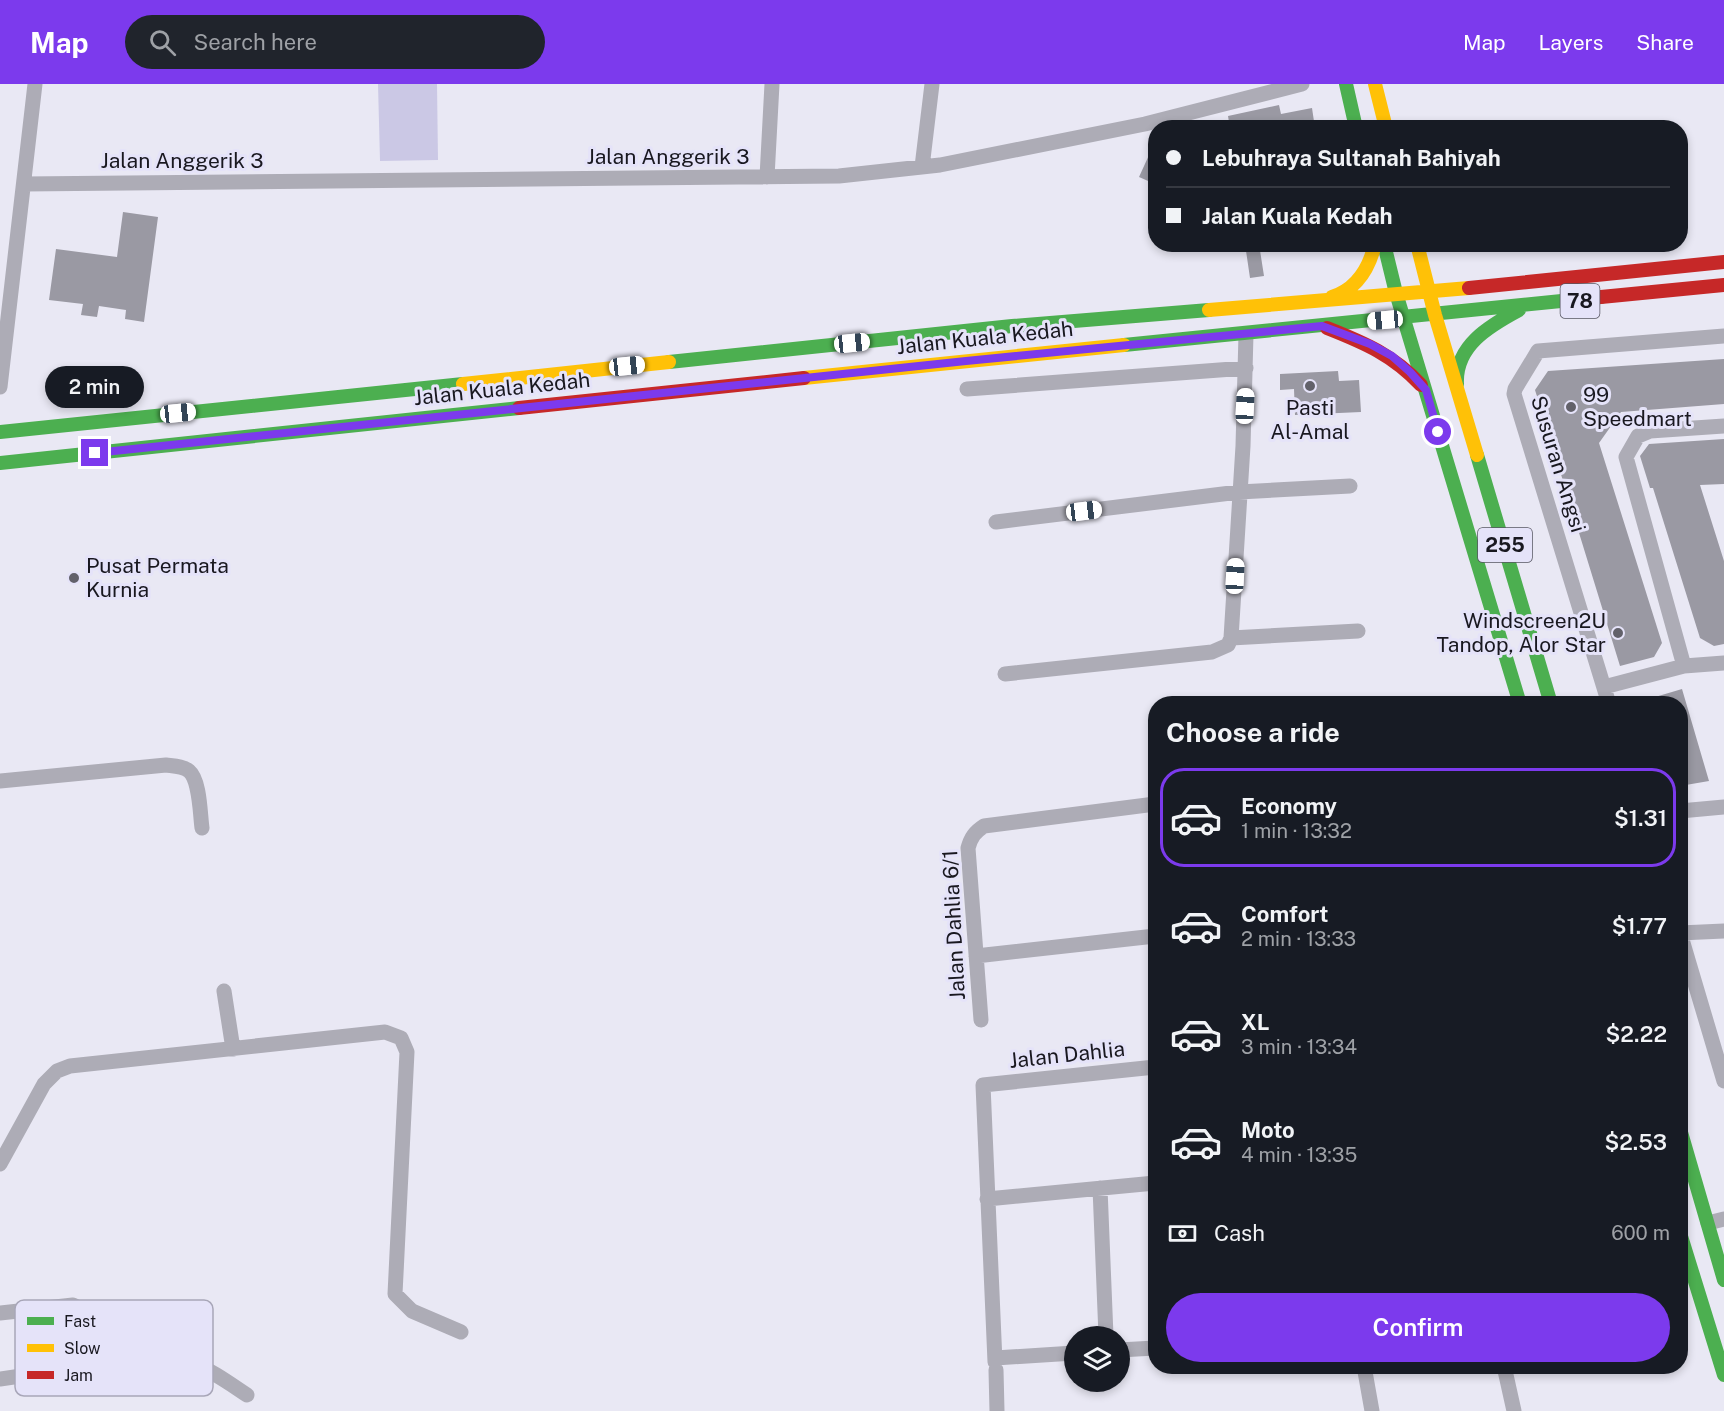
<!DOCTYPE html>
<meta charset="utf-8">
<style>
body{margin:0;font-family:"Public Sans",sans-serif;background:#20242c;color:#f1f3f6;height:100vh;display:flex;flex-direction:column;font-size:22px;white-space:nowrap}
*{box-sizing:border-box;margin:0}
p{font-size:20px;color:#9ea1a6}
.icon{flex:none;width:33px;height:33px;fill:none;stroke:currentColor;stroke-width:2;stroke-linecap:round;stroke-linejoin:round}
.map{position:relative;flex:1;overflow:hidden}
.sheet{position:absolute;left:1148px;top:612px;width:540px;height:678px;display:flex;flex-direction:column;background:#171b24;border-radius:24px;box-shadow:0 3px 9px #0003}
.sheet>*{flex:none}
.banner{position:absolute;left:1148px;top:36px;width:540px;height:132px;border-radius:24px;box-shadow:0 3px 9px #0003;display:grid;align-content:center;height:132px;padding:0 18px;background:#171b24}
.fabs{position:absolute;left:1064px;top:1242px;display:grid;gap:12px}
.fabs a{display:grid;place-items:center;width:66px;height:66px;border-radius:50%;background:#171b24;box-shadow:0 3px 9px #0003;font-size:30px}
.end{position:absolute;width:27px;height:27px;margin:-14px;border:8px solid #7c3aed;background:#fff;box-shadow:0 0 0 3px #fff}
.from{border-radius:50%}
.bubble{position:absolute;height:42px;border-radius:21px;background:#171b24;box-shadow:0 3px 9px #0003;font-size:20px;font-weight:600;line-height:42px;text-align:center}
.car{position:absolute;width:18px;height:36px;margin:-18px -9px;border-radius:8px;box-shadow:0 0 4px 2px #0007;background:linear-gradient(#fff 24%,#345 0 40%,#fff 0 76%,#345 0 86%,#fff 0)}
.banner b{display:flex;align-items:center;gap:21px;height:57px;font-size:22px}
.banner b+b{border-top:2px solid #363941}
.banner i{width:15px;height:15px;background:#f1f3f6}
ul{padding:0;list-style:none}
li{display:flex;align-items:center;gap:18px;height:99px;margin:0 12px 9px;padding:0 6px;border:3px solid transparent;border-radius:24px}
li div{flex:1}
li b{display:block;font-size:22px}
li em{font-style:normal;font-weight:600}
li.on{border-color:#7c3aed}
li>.icon{width:54px;height:54px;stroke-width:1.5}
h2{padding:0 18px;font-size:27px;line-height:72px}
.pay{display:flex;align-items:center;gap:15px;height:66px;padding:0 18px;font-size:22px}
.pay p{margin-inline-start:auto}
.button{display:flex;gap:12px;margin-top:auto;padding:12px 18px}
.button a{flex:1;height:69px;border-radius:36px;background:#7c3aed;color:#fff;font-size:24px;font-weight:600;line-height:69px;text-align:center}
header{display:flex;align-items:center;gap:36px;box-sizing:border-box;height:84px;padding:0 30px;background:#7c3aed;color:#fff}
header strong{font-size:28px}
nav{display:flex;gap:33px;margin-inline-start:auto;font-size:21px}
.search{width:420px;height:54px;background:#20242c;display:flex;align-items:center;gap:15px;box-sizing:border-box;padding:0 21px;border-radius:33px;color:#9ea1a6;font-size:22px}
.map>svg:first-child{display:block}
.green{fill:#cbc8e5}
.building{fill:#9a99a3}
.lines{fill:none;stroke-linecap:round;stroke-linejoin:round}
.street{stroke:#adacb6;stroke-width:15}
.fast{stroke:#4caf50;stroke-width:14}
.slow{stroke:#ffc107;stroke-width:14}
.jam{stroke:#c62828;stroke-width:14}
.route{stroke:#7c3aed;stroke-width:8}
.poi-dot{fill:#62616a;stroke:#e5e3f9;stroke-width:2}
.labels{text-anchor:middle;stroke-width:6;stroke-linejoin:round;paint-order:stroke}
.shield{fill:#e5e3f9;stroke:#565561;stroke-width:1.5}
.shield-label{font-size:20px;font-weight:bold;fill:#191820}
.street-label{font-size:21px;fill:#191820;stroke:#e5e3f9}
.poi-label{font-size:21px;fill:#191820;stroke:#e5e3f9;text-anchor:start}
.key{fill:#e5e3f9;stroke:#a8a6b8;stroke-width:1.5}
.key-label{font-size:16px;fill:#191820}
</style>
<header>
<strong>Map</strong>
<div class="search"><svg class="icon" aria-label="search" viewBox="0 0 24 24"><circle cx="10" cy="10" r="6"/><path d="M15 15l6 6"/></svg>Search here</div>
<nav><a>Map</a><a>Layers</a><a>Share</a></nav>
</header>
<div class="map">
<svg width="1724" height="1327" viewBox="0 0 1724 1327">
<rect width="100%" height="100%" fill="#e9e8f4"/>
<path class="green" d="M 378,0 L 437,0 L 438,76 L 380,77 Z"/>
<path class="building" d="M 1279,21 L 1281,30 L 1312,24 L 1315,44 L 1230,44 L 1228,32 Z
M 1155,58 L 1155,100 L 1139,93 Z
M 123,128 L 158,133 L 144,238 L 125,235 L 126,226 L 99,222 L 97,233 L 81,231 L 83,220 L 49,216 L 56,165 L 117,173 Z
M 1245,160 L 1259,160 L 1264,192 L 1250,194 Z
M 1724,275 L 1724,320 L 1621,328 L 1599,359 L 1662,559 L 1654,573 L 1620,582 L 1535,306 L 1548,287 Z
M 1338,287 L 1339,297 L 1359,296 L 1361,328 L 1295,331 L 1294,305 L 1280,306 L 1280,290 Z
M 1724,355 L 1724,400 L 1700,401 L 1724,477 L 1724,560 L 1714,562 L 1700,554 L 1653,404 L 1650,404 L 1640,372 L 1649,360 Z
M 1682,605 L 1709,697 L 1680,702 L 1680,620 L 1646,620 L 1645,616 Z"/>
<g class="lines">
<path class="street" d="M 922,83 L 932,0
M 767,93 L 772,0
M 24,100 L 839,92 L 940,81 L 1145,40 L 1302,0
M 0,303 L 35,0
M 967,305 L 1246,284
M 996,438 L 1239,408 L 1350,402
M 1231,554 L 1358,547
M 1684,582 L 1626,373 L 1638,352 L 1650,347 L 1724,342
M 1005,590 L 1212,568 L 1228,561 L 1231,554 L 1243,362 L 1246,250
M 1604,603 L 1684,582 L 1724,579
M 1609,620 L 1514,310 L 1515,305 L 1538,267 L 1724,252
M 0,697 L 166,681 C 174,682 183,682 189,687 C 200,696 200,730 202,744
M 1680,727 L 1724,723
M 1680,849 L 1724,997
M 1680,849 L 1724,847
M 976,872 L 1155,852
M 224,907 L 233,965
M 981,936 L 968,764 C 971,753 975,748 984,742 L 1155,720
M 0,1080 L 44,1000 L 57,987 L 70,982 L 385,948 L 401,954 L 407,968 L 395,1210 L 412,1227 L 461,1248
M 1100,1104 L 1106,1252
M 987,1115 L 1155,1099
M 1708,1139 L 1724,1135
M 0,1229 L 73,1221 L 146,1255 L 150,1260 L 150,1266 L 143,1273 L 135,1275 L 0,1295
M 1119,1266 L 1155,1264
M 143,1273 C 193,1272 208,1285 247,1311
M 995,1274 L 1074,1269
M 995,1278 L 983,1001 L 1155,983
M 1364,1282 L 1372,1327
M 1504,1282 L 1514,1327
M 996,1286 L 997,1327"/>
<path class="fast" d="M 1346,0 L 1356,44
M 1384,160 L 1396,209 L 1520,620
M 1124,261 L 1601,213
M 669,278 L 1012,242 L 1209,226
M 1457,300 C 1455,262 1489,242 1519,226
M 0,348 L 463,300
M 1477,371 L 1551,620
M 0,379 L 519,324
M 1680,1045 L 1724,1196
M 1680,1149 L 1724,1291"/>
<path class="slow" d="M 1375,0 L 1386,44
M 1417,160 L 1435,231 L 1477,371
M 1332,213 C 1357,205 1369,185 1375,160
M 1209,226 L 1469,204
M 804,294 L 1124,261
M 463,300 L 669,278"/>
<path class="jam" d="M 1469,204 L 1724,178
M 1601,213 L 1724,201
M 1327,244 C 1365,259 1393,271 1421,301
M 519,324 L 804,294"/>
</g>
<g class="lines">
<path class="route" d="M 95,369 L 966,277 L 1322,242 L 1370,260 L 1392,272 L 1410,288 L 1426,306 L 1438,348"/>
</g>
<g class="poi-dot">
<circle cx="1310" cy="302" r="6"/>
<circle cx="1571" cy="323" r="6"/>
<circle cx="74" cy="494" r="6"/>
<circle cx="1618" cy="549" r="6"/>
</g>
<g class="labels">
<g class="shield">
<rect x="1560.5" y="200" width="39" height="34" rx="4.5"/>
<rect x="1478" y="444" width="54" height="34" rx="4.5"/>
</g>
<g class="shield-label">
<text x="1580" y="224">78</text>
<text x="1505" y="468">255</text>
</g>
<g class="street-label">
<text x="668" y="80">Jalan Anggerik 3</text>
<text x="182" y="84">Jalan Anggerik 3</text>
<text transform="translate(985 254) rotate(-6)" y="7">Jalan Kuala Kedah</text>
<text transform="translate(502 305) rotate(-6)" y="7">Jalan Kuala Kedah</text>
<text transform="translate(1558 380) rotate(73)" y="7">Susuran Angsi</text>
<text transform="translate(954 841) rotate(-93)" y="7">Jalan Dahlia 6/1</text>
<text transform="translate(1067 971) rotate(-6)" y="7">Jalan Dahlia</text>
</g>
<g class="poi-label">
<text x="1583" y="318">99<tspan x="1583" dy="24">Speedmart</tspan></text>
<text x="1310" y="331" text-anchor="middle">Pasti<tspan x="1310" dy="24">Al-Amal</tspan></text>
<text x="86" y="489">Pusat Permata<tspan x="86" dy="24">Kurnia</tspan></text>
<text x="1606" y="544" text-anchor="end">Windscreen2U<tspan x="1606" dy="24">Tandop, Alor Star</tspan></text>
</g>
</g>
<rect x="15" y="1216" width="198" height="96" rx="9" class="key"/>
<rect x="27" y="1233" width="27" height="8" fill="#4caf50"/>
<rect x="27" y="1260" width="27" height="8" fill="#ffc107"/>
<rect x="27" y="1287" width="27" height="8" fill="#c62828"/>
<g class="key-label">
<text x="64" y="1243">Fast</text>
<text x="64" y="1270">Slow</text>
<text x="64" y="1297">Jam</text>
</g>
</svg>
<div class="fabs">
<a><svg class="icon" aria-label="layers" viewBox="0 0 24 24"><path d="M12 4l9 5-9 5-9-5zM3 14l9 5 9-5"/></svg></a>
</div>
<i class="end from" style="left:1438px;top:348px"></i>
<i class="end" style="left:95px;top:369px"></i>
<div class="bubble" style="left:45px;top:282px;width:99px">2 min</div>
<i class="car" style="left:1385px;top:236px;rotate:265deg"></i>
<i class="car" style="left:852px;top:259px;rotate:84deg"></i>
<i class="car" style="left:627px;top:282px;rotate:84deg"></i>
<i class="car" style="left:1245px;top:322px;rotate:3deg"></i>
<i class="car" style="left:178px;top:329px;rotate:84deg"></i>
<i class="car" style="left:1084px;top:427px;rotate:83deg"></i>
<i class="car" style="left:1235px;top:492px;rotate:3deg"></i>
<div class="banner">
<b><i class="from"></i>Lebuhraya Sultanah Bahiyah</b>
<b><i></i>Jalan Kuala Kedah</b>
</div>
<section class="sheet">
<h2>Choose a ride</h2>
<ul>
<li class="on"><svg class="icon" aria-label="car" viewBox="0 0 24 24"><path d="M5 17H2v-5l4-1 3-4h7l3 4 3 1v5h-3M9 17h6M6 11h13"/><circle cx="7" cy="17" r="2"/><circle cx="17" cy="17" r="2"/></svg><div><b>Economy</b><p>1 min · 13:32</p></div><em>$1.31</em></li>
<li><svg class="icon" aria-label="car" viewBox="0 0 24 24"><path d="M5 17H2v-5l4-1 3-4h7l3 4 3 1v5h-3M9 17h6M6 11h13"/><circle cx="7" cy="17" r="2"/><circle cx="17" cy="17" r="2"/></svg><div><b>Comfort</b><p>2 min · 13:33</p></div><em>$1.77</em></li>
<li><svg class="icon" aria-label="car" viewBox="0 0 24 24"><path d="M5 17H2v-5l4-1 3-4h7l3 4 3 1v5h-3M9 17h6M6 11h13"/><circle cx="7" cy="17" r="2"/><circle cx="17" cy="17" r="2"/></svg><div><b>XL</b><p>3 min · 13:34</p></div><em>$2.22</em></li>
<li><svg class="icon" aria-label="car" viewBox="0 0 24 24"><path d="M5 17H2v-5l4-1 3-4h7l3 4 3 1v5h-3M9 17h6M6 11h13"/><circle cx="7" cy="17" r="2"/><circle cx="17" cy="17" r="2"/></svg><div><b>Moto</b><p>4 min · 13:35</p></div><em>$2.53</em></li>
</ul>
<div class="pay"><svg class="icon" aria-label="cash" viewBox="0 0 24 24"><path d="M3 7h18v10H3z"/><circle cx="12" cy="12" r="2"/></svg>Cash<p>600 m</p></div>
<div class="button"><a>Confirm</a></div>
</section>
</div>
